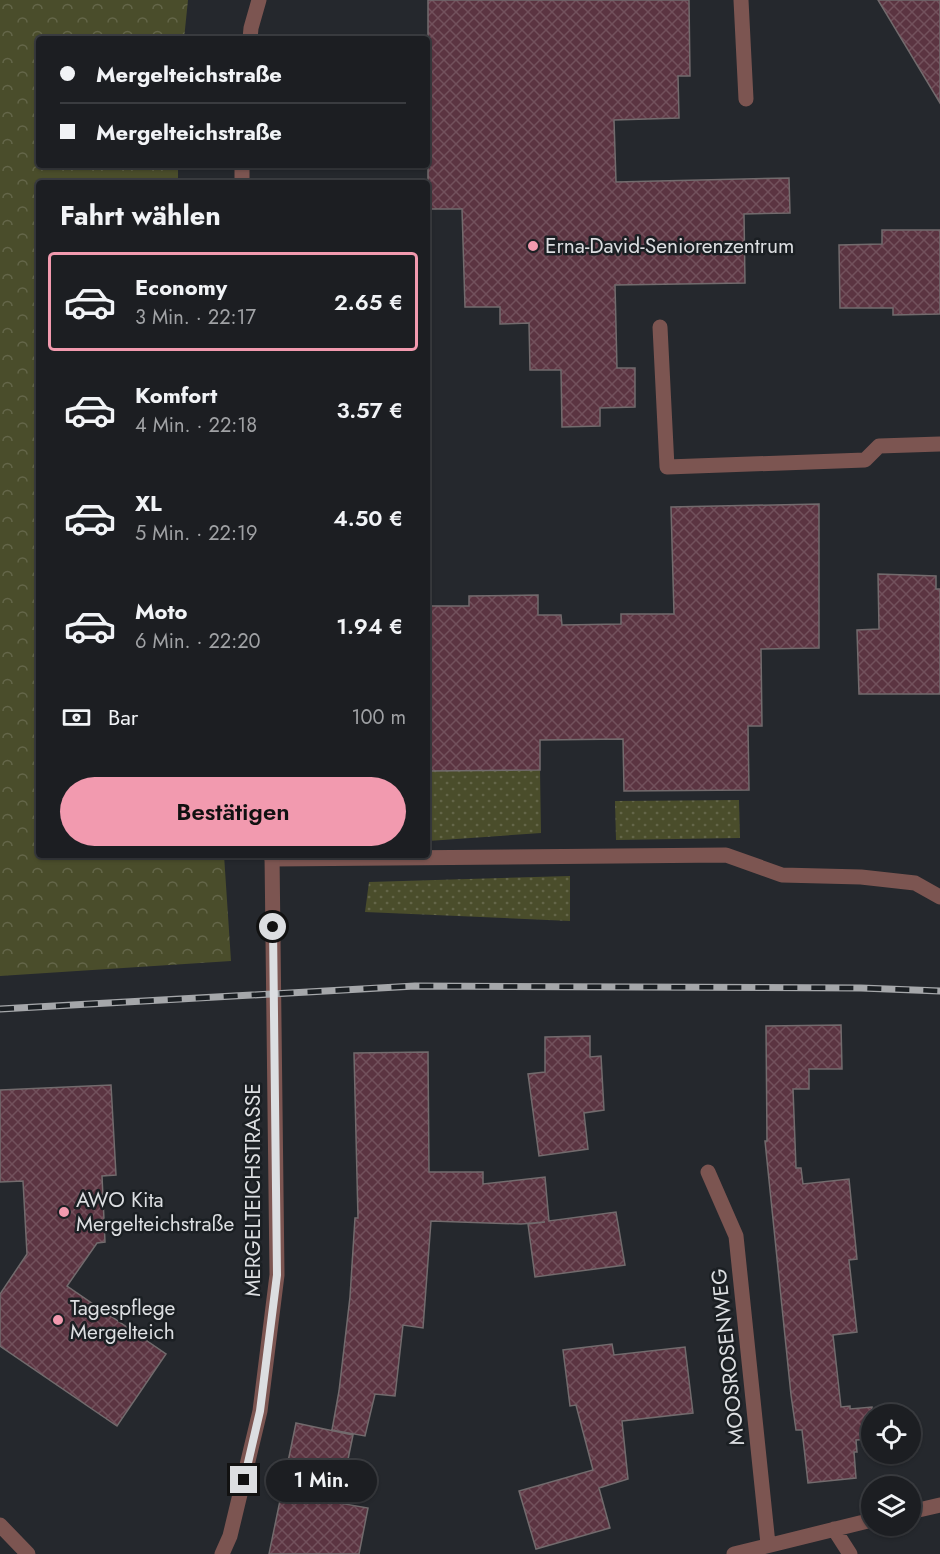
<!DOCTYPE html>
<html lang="de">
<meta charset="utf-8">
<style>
body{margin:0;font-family:Jost,sans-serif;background:#25272a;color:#f1f3f6;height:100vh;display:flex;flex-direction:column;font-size:22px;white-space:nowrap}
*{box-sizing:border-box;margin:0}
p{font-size:20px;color:#a0a2a5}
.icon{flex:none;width:33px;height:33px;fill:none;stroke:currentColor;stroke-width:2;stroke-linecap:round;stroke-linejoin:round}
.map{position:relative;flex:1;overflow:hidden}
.panel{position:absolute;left:36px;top:180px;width:394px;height:678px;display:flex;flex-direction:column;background:#1c1e22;border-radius:6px;box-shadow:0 2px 4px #0004,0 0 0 2px #3a3c40}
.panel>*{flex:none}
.top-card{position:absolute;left:36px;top:36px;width:394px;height:132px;border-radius:6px;box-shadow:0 2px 4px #0004,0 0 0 2px #3a3c40;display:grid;align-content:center;height:132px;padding:0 24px;background:#1c1e22}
.buttons{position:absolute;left:861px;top:1404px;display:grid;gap:12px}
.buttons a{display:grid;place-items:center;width:60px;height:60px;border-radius:50%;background:#1c1e22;box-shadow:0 2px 4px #0004,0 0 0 2px #3a3c40;font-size:30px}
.end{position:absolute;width:27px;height:27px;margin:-14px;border:8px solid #dcdee1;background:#111;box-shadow:0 0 0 3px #111}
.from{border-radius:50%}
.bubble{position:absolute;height:42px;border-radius:21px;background:#1c1e22;box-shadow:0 2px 4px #0004,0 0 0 2px #3a3c40;font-size:20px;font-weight:600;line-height:42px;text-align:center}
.top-card b{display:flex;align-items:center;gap:21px;height:57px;font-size:22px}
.top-card b+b{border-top:2px solid #3a3c40}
.top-card i{width:15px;height:15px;background:#f1f3f6}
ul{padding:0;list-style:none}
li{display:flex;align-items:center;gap:18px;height:99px;margin:0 12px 9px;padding:0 12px;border:3px solid transparent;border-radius:6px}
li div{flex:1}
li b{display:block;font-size:22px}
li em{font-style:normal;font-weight:600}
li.active{border-color:#f29aaf}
li>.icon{width:54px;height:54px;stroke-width:1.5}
h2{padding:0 24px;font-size:27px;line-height:72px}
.pay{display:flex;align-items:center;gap:15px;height:66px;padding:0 24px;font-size:22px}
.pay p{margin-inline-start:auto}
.button{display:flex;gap:12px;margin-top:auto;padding:12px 24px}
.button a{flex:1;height:69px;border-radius:36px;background:#f29aaf;color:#111;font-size:24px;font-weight:600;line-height:69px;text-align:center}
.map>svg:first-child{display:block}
.grass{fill:url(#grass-dots)}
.park{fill:url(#park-crowns)}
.building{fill:url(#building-cross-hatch);stroke:#726b6d;stroke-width:1.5}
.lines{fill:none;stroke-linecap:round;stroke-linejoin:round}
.service{stroke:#7c5551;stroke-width:15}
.minor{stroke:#7c5551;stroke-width:15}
.rail-casing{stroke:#a5a7aa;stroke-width:7}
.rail{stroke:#1b1f23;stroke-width:4.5;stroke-dasharray:14;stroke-linecap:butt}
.route{stroke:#dcdee1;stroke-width:8}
.poi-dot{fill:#f29aaf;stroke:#1b1f23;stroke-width:2}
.labels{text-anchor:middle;stroke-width:5;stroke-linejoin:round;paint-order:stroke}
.poi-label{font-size:21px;fill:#dcdee1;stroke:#1b1f23;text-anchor:start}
.street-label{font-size:21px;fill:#dcdee1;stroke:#1b1f23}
</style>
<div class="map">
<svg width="940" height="1554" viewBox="0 0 940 1554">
<defs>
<pattern id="grass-dots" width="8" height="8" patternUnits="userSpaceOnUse" patternTransform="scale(1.5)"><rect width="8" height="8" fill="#4a4d2b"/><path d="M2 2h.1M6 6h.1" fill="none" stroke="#646649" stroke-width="1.8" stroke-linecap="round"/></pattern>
<pattern id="park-crowns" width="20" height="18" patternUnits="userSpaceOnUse" patternTransform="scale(1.5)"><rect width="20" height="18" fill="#4a4d2b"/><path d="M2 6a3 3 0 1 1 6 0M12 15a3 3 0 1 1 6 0" fill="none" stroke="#646649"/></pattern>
<pattern id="building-cross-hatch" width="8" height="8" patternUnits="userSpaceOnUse" patternTransform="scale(1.5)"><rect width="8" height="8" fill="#5b3441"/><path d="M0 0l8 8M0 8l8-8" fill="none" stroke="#72515c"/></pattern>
</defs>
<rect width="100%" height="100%" fill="#25282d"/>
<path class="grass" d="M 540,770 L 541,833 L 428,841 L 428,771 Z
M 739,800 L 740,838 L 616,840 L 615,801 Z
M 570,876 L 570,921 L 365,912 L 369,882 Z"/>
<path class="park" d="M 0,0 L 188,0 L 184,39 L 39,39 L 39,165 L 178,165 L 178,183 L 39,183 L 39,855 L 224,855 L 231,961 L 0,976 Z"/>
<path class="building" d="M 428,0 L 689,0 L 690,76 L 678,76 L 679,118 L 614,120 L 616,182 L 789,178 L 790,213 L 744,214 L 745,283 L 615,285 L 617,368 L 635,368 L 635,407 L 600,408 L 600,426 L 562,427 L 561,370 L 530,370 L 529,323 L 500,324 L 500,307 L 465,307 L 462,209 L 428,209 Z
M 878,0 L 940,0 L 940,103 Z
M 882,230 L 940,230 L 940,314 L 893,315 L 893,308 L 840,308 L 839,245 L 882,244 Z
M 819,504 L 819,648 L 761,649 L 762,726 L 748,726 L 749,790 L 624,791 L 623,739 L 540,740 L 540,770 L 428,771 L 428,606 L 469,606 L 469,596 L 538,595 L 538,615 L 561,615 L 562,625 L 621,624 L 621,614 L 674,614 L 671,507 Z
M 878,574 L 936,576 L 936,589 L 940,589 L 940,694 L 859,694 L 857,630 L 879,629 Z
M 841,1025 L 842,1069 L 809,1069 L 809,1089 L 793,1089 L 796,1168 L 801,1168 L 803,1184 L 849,1179 L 857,1259 L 849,1260 L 857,1332 L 833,1335 L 841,1407 L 850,1406 L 850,1409 L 872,1407 L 872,1439 L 856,1440 L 857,1452 L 854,1452 L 856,1478 L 808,1483 L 802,1430 L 796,1430 L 791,1395 L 765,1141 L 767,1141 L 766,1026 Z
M 590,1036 L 590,1057 L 601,1056 L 604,1110 L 584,1113 L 588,1149 L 539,1156 L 528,1074 L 545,1072 L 545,1037 Z
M 428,1052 L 429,1172 L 483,1172 L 483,1184 L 545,1177 L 549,1221 L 616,1212 L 625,1265 L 535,1277 L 528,1224 L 545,1222 L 521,1224 L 431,1221 L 423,1328 L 403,1325 L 395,1396 L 375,1394 L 365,1436 L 332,1430 L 339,1391 L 350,1297 L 355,1218 L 358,1218 L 354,1053 Z
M 111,1085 L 116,1175 L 102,1176 L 105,1242 L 97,1243 L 67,1286 L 166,1354 L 117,1426 L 0,1346 L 0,1294 L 27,1254 L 23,1181 L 0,1182 L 0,1090 Z
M 612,1344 L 614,1355 L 685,1347 L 693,1413 L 622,1421 L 628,1479 L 599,1488 L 610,1528 L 536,1549 L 519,1491 L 593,1470 L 576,1405 L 570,1406 L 563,1350 Z
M 296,1423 L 353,1435 L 339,1503 L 368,1508 L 359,1554 L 269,1554 Z"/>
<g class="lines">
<path class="service" d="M 741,0 L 746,99
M 660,327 L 667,467 L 865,460 L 879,446 L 940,444
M 272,859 L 726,855 L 782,875 L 861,877 L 915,883 L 940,897
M 0,1525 L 28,1554"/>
<path class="minor" d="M 250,39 L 251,28 L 259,0
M 242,183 L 242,165
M 708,1172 L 736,1236 L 768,1544
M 910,1512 L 940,1505
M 834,1529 L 850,1554
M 222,1554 L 230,1536 L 260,1411 L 277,1275 L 272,855
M 734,1554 L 872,1520"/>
<g class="rail-casing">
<path id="rail" d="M 0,1009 L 415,986 L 861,988 L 940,991"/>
</g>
<use href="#rail" class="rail"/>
</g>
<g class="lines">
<path class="route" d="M 244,1480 L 260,1411 L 277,1275 L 273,927"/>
</g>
<g class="poi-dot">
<circle cx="533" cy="246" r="6"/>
<circle cx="64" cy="1212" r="6"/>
<circle cx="58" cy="1320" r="6"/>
</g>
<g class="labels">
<g class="poi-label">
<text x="545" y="253">Erna-David-Seniorenzentrum</text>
<text x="76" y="1207">AWO Kita<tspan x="76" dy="24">Mergelteichstraße</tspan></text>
<text x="70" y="1315">Tagespflege<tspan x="70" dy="24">Mergelteich</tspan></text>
</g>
<g class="street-label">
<text transform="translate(253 1190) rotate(-90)" y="7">MERGELTEICHSTRASSE</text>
<text transform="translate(728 1357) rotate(-96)" y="7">MOOSROSENWEG</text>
</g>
</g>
</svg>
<div class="buttons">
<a><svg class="icon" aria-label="locate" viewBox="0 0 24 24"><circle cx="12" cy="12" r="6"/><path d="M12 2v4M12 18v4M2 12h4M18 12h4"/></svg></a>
<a><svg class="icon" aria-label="layers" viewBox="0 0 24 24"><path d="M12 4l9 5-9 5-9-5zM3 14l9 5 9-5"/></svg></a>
</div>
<i class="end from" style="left:273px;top:927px"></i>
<i class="end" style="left:244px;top:1480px"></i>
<div class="bubble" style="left:266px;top:1460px;width:111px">1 Min.</div>
<div class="top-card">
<b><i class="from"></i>Mergelteichstraße</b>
<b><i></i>Mergelteichstraße</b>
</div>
<section class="panel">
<h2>Fahrt wählen</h2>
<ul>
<li class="active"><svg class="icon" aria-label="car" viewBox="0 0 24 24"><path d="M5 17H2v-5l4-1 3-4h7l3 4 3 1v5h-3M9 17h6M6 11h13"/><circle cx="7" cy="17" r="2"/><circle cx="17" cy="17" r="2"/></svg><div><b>Economy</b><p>3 Min. · 22:17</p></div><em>2.65 €</em></li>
<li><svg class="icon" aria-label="car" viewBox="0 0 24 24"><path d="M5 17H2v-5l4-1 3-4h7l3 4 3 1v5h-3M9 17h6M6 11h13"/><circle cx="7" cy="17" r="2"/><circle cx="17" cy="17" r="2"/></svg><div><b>Komfort</b><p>4 Min. · 22:18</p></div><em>3.57 €</em></li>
<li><svg class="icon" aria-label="car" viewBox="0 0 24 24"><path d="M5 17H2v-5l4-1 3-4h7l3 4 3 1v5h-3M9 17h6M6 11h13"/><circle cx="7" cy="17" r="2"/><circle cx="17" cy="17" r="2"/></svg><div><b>XL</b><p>5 Min. · 22:19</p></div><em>4.50 €</em></li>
<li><svg class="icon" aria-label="car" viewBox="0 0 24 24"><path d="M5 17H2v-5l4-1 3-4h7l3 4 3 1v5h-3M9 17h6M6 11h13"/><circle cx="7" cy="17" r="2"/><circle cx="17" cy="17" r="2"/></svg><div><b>Moto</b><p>6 Min. · 22:20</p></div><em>1.94 €</em></li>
</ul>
<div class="pay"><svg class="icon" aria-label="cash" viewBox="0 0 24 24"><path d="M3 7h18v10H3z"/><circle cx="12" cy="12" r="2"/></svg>Bar<p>100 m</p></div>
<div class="button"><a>Bestätigen</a></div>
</section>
</div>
